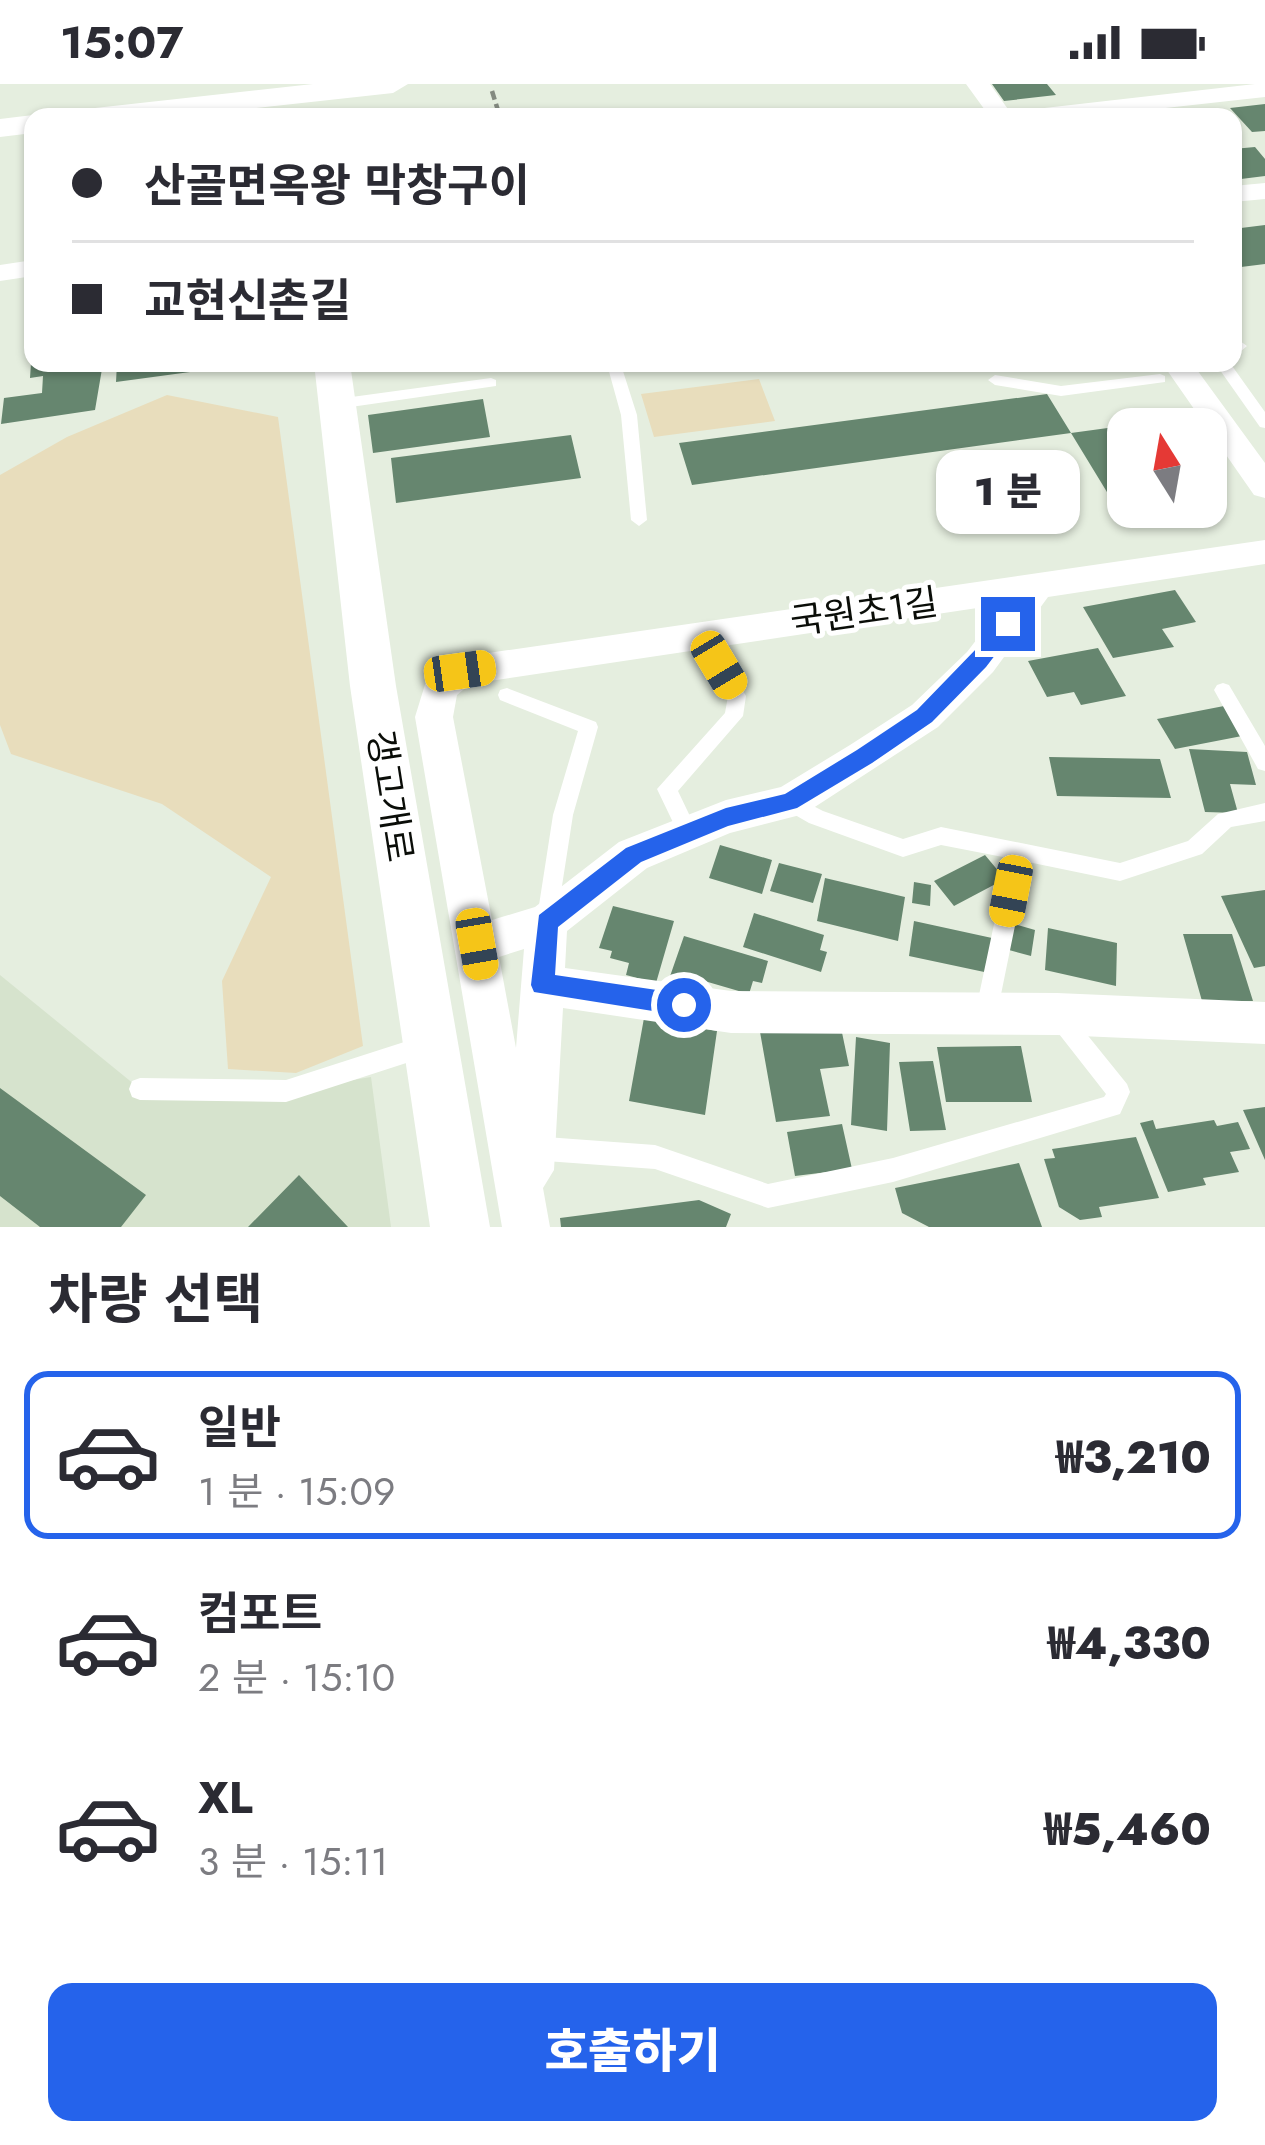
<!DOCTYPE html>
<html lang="ko">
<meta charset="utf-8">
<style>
body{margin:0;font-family:Jost,"Noto Sans KR",sans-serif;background:#f7f7f7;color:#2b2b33;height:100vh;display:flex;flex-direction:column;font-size:45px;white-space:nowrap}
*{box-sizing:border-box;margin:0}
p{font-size:39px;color:#7c7c81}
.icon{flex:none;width:66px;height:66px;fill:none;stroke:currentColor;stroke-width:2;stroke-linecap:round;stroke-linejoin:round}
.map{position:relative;height:1143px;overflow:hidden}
.details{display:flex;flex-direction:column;background:#fff;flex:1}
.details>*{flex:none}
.guide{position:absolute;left:24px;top:24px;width:1218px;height:264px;border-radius:24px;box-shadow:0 3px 9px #0004;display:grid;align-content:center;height:264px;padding:0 48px;background:#fff}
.needle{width:78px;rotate:349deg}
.fabs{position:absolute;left:1107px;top:324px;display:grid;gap:24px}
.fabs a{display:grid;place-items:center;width:120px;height:120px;border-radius:24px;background:#fff;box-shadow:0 3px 9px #0004;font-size:60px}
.end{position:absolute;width:54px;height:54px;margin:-27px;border:15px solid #2563eb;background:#fff;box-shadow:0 0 0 6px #fff}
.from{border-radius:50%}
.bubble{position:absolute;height:84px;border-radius:24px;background:#fff;box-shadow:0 3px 9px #0004;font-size:39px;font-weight:800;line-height:84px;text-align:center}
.car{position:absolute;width:36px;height:72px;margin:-36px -18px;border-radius:15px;box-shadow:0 0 9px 3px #0007;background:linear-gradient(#f5c518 24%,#345 0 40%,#f5c518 0 76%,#345 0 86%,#f5c518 0)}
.guide b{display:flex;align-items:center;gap:42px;height:114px;font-size:45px}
.guide b+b{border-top:3px solid #e1e1e2}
.guide i{width:30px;height:30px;background:#2b2b33}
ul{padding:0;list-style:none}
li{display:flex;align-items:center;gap:36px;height:168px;margin:0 24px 18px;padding:0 24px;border:6px solid transparent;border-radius:24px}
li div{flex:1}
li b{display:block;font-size:45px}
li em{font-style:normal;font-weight:800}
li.on{border-color:#2563eb}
li>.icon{width:108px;height:108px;stroke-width:1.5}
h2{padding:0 48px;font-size:54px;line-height:144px}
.cta{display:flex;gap:24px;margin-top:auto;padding:24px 48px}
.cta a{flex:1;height:138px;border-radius:24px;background:#2563eb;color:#fff;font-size:48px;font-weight:800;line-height:138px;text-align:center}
.status{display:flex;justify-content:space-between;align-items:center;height:84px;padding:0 60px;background:#fff;direction:ltr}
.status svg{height:33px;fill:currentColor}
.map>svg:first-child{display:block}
.built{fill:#d6e3cd}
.green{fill:#e8ddbc}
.building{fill:#66866f}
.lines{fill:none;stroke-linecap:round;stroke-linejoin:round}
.path{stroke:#848a80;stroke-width:4.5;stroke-dasharray:9 4.5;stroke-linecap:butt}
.service{fill:#fff;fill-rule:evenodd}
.minor{fill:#fff;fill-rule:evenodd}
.tertiary{fill:#fff;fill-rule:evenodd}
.route{fill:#2563eb}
.labels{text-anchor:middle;stroke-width:10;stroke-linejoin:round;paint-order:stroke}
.street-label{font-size:36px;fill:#0a0d08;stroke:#fff}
</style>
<div class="status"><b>15:07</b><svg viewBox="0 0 49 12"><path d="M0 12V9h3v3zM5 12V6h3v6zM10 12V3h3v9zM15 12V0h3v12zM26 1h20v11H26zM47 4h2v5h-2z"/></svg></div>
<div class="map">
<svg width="1265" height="1143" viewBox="0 0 1265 1143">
<rect width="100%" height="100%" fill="#e5eedf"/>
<path class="built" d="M 0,891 L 140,1005 L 284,1007 L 371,993 L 391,1143 L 0,1143 Z"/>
<path class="green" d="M 759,295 L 775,337 L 654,353 L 641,310 Z
M 167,311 L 278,333 L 363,962 L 296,989 L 228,985 L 222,897 L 271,793 L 162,720 L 11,670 L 0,641 L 0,391 L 67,353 Z"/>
<path class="building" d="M 992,0 L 1047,0 L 1056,11 L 1004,17 Z
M 1265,20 L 1265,47 L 1252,48 L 1230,24 Z
M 1255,63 L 1265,75 L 1265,92 L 1233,96 L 1233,65 Z
M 1265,141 L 1265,180 L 1233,184 L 1233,145 Z
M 31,279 L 103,279 L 95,326 L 1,340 L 4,314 L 42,309 L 43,292 L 30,294 Z
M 117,279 L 200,279 L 201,282 L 190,283 L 190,288 L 116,298 Z
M 1047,310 L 1071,349 L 692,401 L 679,359 Z
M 483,315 L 490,353 L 373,369 L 368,331 Z
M 1137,340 L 1141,345 L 1128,345 L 1128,411 L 1110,413 L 1071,349 Z
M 571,351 L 581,394 L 396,419 L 391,374 Z
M 1175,506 L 1196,538 L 1162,545 L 1174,563 L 1113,574 L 1083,523 Z
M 1098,564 L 1126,612 L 1081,621 L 1074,608 L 1047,613 L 1028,577 Z
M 1224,622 L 1242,652 L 1175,665 L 1157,635 Z
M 1189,665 L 1247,668 L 1256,701 L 1230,700 L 1238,729 L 1205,728 Z
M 1049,673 L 1160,675 L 1171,714 L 1057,712 Z
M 720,761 L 772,776 L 762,810 L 709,794 Z
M 985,771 L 1005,795 L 954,822 L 934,797 Z
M 779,779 L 822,790 L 813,819 L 770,807 Z
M 825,794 L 905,813 L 898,857 L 817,837 Z
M 914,798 L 931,801 L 930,822 L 912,819 Z
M 1265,806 L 1265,882 L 1254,884 L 1221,812 Z
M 613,822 L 674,837 L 656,899 L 626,891 L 629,879 L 610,874 L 612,867 L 599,864 Z
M 754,829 L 824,851 L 820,866 L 827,868 L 821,888 L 743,863 Z
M 914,837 L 992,854 L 989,889 L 909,872 Z
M 1014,840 L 1035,846 L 1031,872 L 1009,866 Z
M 1048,844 L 1117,859 L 1116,902 L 1045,886 Z
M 1183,850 L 1232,850 L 1253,917 L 1202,917 Z
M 684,852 L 768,877 L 762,899 L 753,897 L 749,910 L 701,896 L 698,907 L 668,898 Z
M 644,934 L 717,947 L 705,1031 L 629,1017 Z
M 840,939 L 849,982 L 820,985 L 830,1032 L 776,1038 L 760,948 Z
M 856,953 L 890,959 L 887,1047 L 851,1041 Z
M 1021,962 L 1032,1018 L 946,1018 L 937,963 Z
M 933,977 L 946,1046 L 910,1047 L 899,978 Z
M 0,1004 L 146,1111 L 121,1143 L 40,1143 L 0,1112 Z
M 1265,1023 L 1265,1076 L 1243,1026 Z
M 1153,1036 L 1156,1045 L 1214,1036 L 1217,1042 L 1238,1038 L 1250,1065 L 1230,1068 L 1239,1088 L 1203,1094 L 1206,1101 L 1168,1108 L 1140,1039 Z
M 842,1040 L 852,1085 L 795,1092 L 787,1048 Z
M 1136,1053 L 1159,1114 L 1099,1123 L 1102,1133 L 1080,1136 L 1059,1123 L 1044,1075 L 1055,1074 L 1052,1065 Z
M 1019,1079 L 1042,1143 L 929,1143 L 902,1129 L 895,1104 Z
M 299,1091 L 348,1143 L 248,1143 Z
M 699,1116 L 731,1130 L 726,1143 L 561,1143 L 560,1134 Z"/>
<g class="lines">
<path class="path" d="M 492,7 L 500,33"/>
<path class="service" d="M 1240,257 L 1247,262 L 1233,274 L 1233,261 Z
M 615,279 L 622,284 L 637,331 L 647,436 L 639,442 L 631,436 L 621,331 L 608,284 Z
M 1215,279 L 1230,279 L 1265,328 L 1265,344 L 1260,343 Z
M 1160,290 L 1165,292 L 1165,298 L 1061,312 L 995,301 L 988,296 L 995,291 L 1061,302 Z
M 491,294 L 496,296 L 496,302 L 337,325 L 329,320 L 337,315 Z
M 719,574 L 725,576 L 746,612 L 743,632 L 678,707 L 698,749 L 695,755 L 688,758 L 681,755 L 657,705 L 725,629 L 728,612 L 710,581 L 713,576 Z
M 1223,599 L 1229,601 L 1265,662 L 1265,687 L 1258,685 L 1214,606 L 1217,601 Z
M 507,604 L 596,638 L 598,643 L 573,731 L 557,834 L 554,841 L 547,844 L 540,841 L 537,834 L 553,731 L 578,647 L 500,616 L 498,611 L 500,606 Z
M 790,710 L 823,727 L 903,755 L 941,743 L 1120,779 L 1188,757 L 1218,730 L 1265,719 L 1265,737 L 1231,743 L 1202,770 L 1120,797 L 1028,778 L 997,930 L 994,937 L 986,941 L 978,937 L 975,930 L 1008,774 L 941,761 L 903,773 L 809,739 L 783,724 L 780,718 L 783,712 Z
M 1060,923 L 1068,927 L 1127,1000 L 1130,1008 L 1120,1030 L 893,1098 L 768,1124 L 655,1085 L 532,1076 L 524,1072 L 520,1064 L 524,1056 L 532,1052 L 655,1061 L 768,1100 L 893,1074 L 1104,1013 L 1106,1010 L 1052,941 L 1049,934 L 1052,927 Z
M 426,951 L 434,954 L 437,962 L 434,970 L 286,1018 L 140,1016 L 132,1013 L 129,1005 L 132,997 L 140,994 L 286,996 Z"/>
<path class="minor" d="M 966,0 L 990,0 L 1010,28 L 1255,0 L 1265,0 L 1265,13 L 1084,33 L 990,33 Z
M 1265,99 L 1265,115 L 1233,118 L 1233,102 Z
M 33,176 L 33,192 L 0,197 L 0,181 Z
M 1162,279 L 1192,279 L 1265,379 L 1265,414 L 1254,411 Z
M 1265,456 L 1265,480 L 1048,513 L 993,588 L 938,643 L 804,730 L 730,749 L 647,784 L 567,847 L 565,884 L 731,907 L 1057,909 L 1265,918 L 1265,960 L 1057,951 L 731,949 L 563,924 L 554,1086 L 543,1104 L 550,1143 L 502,1143 L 415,633 L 427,594 L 461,573 ZM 1004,520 L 967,568 L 912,621 L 850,661 L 781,703 L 726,716 L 619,758 L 535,823 L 492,836 L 453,633 L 457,611 L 470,600 ZM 524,865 L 516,964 L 499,873 Z"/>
<path class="tertiary" d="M 313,0 L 408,0 L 393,9 L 176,33 L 80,33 L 95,24 Z
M 33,31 L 41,33 L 33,33 L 33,49 L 0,53 L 0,35 Z
M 314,279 L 350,279 L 396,602 L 490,1143 L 430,1143 L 350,602 Z"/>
</g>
<path class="route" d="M 1008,532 L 1018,540 L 1015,545 L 986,583 L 932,638 L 872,679 L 797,724 L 728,742 L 641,778 L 558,843 L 555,891 L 684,910 L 696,921 L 692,929 L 684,932 L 534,908 L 531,901 L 539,831 L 626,764 L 726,724 L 785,710 L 857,666 L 917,626 Z"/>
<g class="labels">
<g class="street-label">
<text transform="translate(864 527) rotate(-8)" y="13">국원초1길</text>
<text transform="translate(391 712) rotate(81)" y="13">갱고개로</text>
</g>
</g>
</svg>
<div class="fabs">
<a><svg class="needle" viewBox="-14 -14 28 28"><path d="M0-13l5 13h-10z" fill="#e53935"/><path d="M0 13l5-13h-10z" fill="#7c7c81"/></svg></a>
</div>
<i class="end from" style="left:684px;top:921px"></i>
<i class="end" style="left:1008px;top:540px"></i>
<div class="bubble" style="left:936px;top:366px;width:144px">1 분</div>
<i class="car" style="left:719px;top:581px;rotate:149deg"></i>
<i class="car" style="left:460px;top:587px;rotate:82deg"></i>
<i class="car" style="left:1011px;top:807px;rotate:191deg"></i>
<i class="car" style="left:477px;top:860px;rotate:170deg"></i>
<div class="guide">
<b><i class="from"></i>산골면옥왕 막창구이</b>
<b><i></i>교현신촌길</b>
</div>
</div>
<section class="details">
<h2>차량 선택</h2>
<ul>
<li class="on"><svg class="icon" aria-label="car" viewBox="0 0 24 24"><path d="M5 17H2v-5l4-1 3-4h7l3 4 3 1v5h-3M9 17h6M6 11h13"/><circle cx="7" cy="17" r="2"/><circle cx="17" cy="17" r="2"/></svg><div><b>일반</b><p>1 분 · 15:09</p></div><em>₩3,210</em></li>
<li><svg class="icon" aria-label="car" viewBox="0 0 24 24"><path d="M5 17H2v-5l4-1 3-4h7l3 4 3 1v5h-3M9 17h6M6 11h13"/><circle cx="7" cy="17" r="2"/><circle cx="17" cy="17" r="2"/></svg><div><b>컴포트</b><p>2 분 · 15:10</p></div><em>₩4,330</em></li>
<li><svg class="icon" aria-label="car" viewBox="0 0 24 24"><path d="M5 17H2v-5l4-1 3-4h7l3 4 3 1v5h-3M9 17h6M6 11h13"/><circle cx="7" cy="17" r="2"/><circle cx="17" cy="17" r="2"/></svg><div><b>XL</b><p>3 분 · 15:11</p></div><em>₩5,460</em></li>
</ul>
<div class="cta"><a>호출하기</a></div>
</section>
